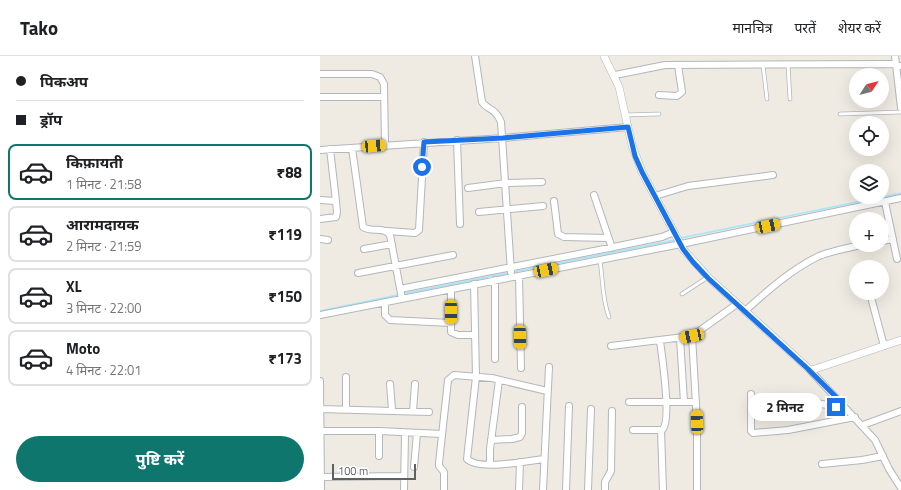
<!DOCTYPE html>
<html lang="hi">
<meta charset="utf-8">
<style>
body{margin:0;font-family:"Titillium Web","Noto Sans Devanagari",sans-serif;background:#f6f6f6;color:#202124;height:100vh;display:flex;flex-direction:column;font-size:15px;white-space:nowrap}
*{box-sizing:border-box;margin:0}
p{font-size:13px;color:#757577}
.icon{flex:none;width:22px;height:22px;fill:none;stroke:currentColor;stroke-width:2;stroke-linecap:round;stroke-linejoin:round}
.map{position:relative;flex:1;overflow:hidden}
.sheet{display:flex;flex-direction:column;background:#fff;width:320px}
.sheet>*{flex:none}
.guide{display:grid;align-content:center;height:88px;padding:0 16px;background:#fff}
.needle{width:26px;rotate:54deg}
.controls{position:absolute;left:529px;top:12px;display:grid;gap:8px}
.controls a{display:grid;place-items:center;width:40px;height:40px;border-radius:50%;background:#fff;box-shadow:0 4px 16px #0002;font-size:20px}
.scale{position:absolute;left:12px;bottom:10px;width:84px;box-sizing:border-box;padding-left:4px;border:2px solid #5b6164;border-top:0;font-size:11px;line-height:14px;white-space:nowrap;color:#5b6164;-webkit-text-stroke:3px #fff;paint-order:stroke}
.end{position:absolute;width:18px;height:18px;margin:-9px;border:5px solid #1a73e8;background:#fff;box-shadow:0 0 0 2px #fff}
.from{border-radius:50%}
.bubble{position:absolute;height:28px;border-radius:14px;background:#fff;box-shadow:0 4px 16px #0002;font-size:13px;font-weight:700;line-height:28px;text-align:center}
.car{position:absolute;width:12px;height:24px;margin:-12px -6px;border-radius:5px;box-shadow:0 0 3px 1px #0007;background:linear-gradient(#f5c518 24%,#345 0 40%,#f5c518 0 76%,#345 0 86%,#f5c518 0)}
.guide b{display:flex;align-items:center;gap:14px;height:38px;font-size:15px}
.guide b+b{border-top:1px solid #e0e0e0}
.guide i{width:10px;height:10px;background:#202124}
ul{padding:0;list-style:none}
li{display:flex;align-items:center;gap:12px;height:56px;margin:0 8px 6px;padding:0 8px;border:2px solid #e0e0e0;border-radius:8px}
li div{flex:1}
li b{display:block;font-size:15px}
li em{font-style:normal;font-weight:700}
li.active{border-color:#0f766e}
li>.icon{width:36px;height:36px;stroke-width:1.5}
.cta{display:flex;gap:8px;margin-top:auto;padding:8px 16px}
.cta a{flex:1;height:46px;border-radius:24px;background:#0f766e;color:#fff;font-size:16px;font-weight:700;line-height:46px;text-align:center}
header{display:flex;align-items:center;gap:24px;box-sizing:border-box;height:56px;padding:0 20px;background:#fff;border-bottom:1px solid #e0e0e0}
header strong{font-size:19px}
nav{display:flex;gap:22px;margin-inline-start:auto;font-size:14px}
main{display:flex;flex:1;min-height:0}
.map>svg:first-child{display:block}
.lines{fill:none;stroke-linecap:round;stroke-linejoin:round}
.stream{stroke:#a2e6ff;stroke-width:1.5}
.service-casing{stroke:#b3b7bb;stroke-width:4.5}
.minor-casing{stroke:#b3b7bb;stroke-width:8}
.tertiary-casing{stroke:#b3b7bb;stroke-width:8}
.service{stroke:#fff;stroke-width:3}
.minor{stroke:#fff;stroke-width:6}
.tertiary{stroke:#fff;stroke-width:7}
.route{stroke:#1a73e8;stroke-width:5}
</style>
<header>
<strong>Tako</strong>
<nav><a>मानचित्र</a><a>परतें</a><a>शेयर करें</a></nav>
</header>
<main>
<section class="sheet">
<div class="guide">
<b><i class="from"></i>पिकअप</b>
<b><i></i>ड्रॉप</b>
</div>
<ul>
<li class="active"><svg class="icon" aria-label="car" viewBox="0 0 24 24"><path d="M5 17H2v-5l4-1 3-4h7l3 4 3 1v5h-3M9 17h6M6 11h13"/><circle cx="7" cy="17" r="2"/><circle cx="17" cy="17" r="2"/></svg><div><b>किफ़ायती</b><p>1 मिनट · 21:58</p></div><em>₹88</em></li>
<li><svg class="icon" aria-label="car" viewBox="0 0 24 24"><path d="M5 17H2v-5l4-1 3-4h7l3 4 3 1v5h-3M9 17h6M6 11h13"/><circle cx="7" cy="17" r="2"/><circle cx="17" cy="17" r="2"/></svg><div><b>आरामदायक</b><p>2 मिनट · 21:59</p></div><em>₹119</em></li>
<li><svg class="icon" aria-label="car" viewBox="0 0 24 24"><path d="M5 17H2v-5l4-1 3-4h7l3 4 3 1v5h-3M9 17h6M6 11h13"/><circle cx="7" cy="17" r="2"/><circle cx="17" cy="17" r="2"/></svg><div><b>XL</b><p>3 मिनट · 22:00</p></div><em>₹150</em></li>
<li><svg class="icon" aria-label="car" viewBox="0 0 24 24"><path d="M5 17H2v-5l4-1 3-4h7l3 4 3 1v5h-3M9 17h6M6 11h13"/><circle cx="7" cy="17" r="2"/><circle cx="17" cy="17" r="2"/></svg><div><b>Moto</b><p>4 मिनट · 22:01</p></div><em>₹173</em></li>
</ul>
<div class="cta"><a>पुष्टि करें</a></div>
</section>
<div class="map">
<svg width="581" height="434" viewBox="0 0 581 434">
<rect width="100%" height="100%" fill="#efeae2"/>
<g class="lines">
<path class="stream" d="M 562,141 L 581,137
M 361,182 L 561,141
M 82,238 L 355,184
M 0,255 L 78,239"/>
<g class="service-casing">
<path id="service" d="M 443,9 L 447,43
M 468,9 L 470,43
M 520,58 L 581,56
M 305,59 L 339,58
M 280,205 C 283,223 282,243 289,261
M 362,238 L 388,221"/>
</g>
<g class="minor-casing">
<path id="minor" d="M 155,0 L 162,46 C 168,55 174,50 181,66 L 191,216
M 575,0 L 581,52
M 0,18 L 52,18 L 60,21 L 64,28 L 65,89
M 295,19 L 345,9 L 571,8 L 581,10
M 339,39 L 357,40 L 362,36 L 358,9
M 0,41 L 64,41
M 137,84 L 140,168
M 32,92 L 43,171 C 52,177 64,170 70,179 L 82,243
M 0,94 L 183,82 L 308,71
M 148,132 L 186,127 L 222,126
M 274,139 L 292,192
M 335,140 L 368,130 L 453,119
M 0,144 L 16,145 L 10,93
M 234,145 L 238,178 L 244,181 L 288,182
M 565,146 L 577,203
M 159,156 L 223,150
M 0,163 L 16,161 L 17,156 L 16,145
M 67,175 L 95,177 L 99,174 L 104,86
M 0,183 L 8,184
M 562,185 L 573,183
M 44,193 L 72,188
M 38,217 L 133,199
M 199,220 L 201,312
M 175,224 L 175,303
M 154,228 L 156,321 L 147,403 C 159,415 207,405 224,403
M 80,233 L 284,193 L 342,181 L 354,176
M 131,233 L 131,276 L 138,279 L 154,279
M 552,245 L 564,290
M 65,246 L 65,259 L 70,264 L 131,267
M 425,255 C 447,235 472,213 499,200 C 512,195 527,192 541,189
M 0,259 L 361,188 L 581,142
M 372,280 L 377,366 L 377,434
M 360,282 L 364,346
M 291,290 L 372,280 L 417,248
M 489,313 L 555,384 L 569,413 L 581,432
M 26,321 L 26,353
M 0,325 L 1,434
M 70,328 L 72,354
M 431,338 L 431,375 L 433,377 L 468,374 L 535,361
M 471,342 L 517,351 L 523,349
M 309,346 L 376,346
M 0,353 L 109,356
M 93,355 L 95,328
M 543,369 L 581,355
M 313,374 L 342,374 C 352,366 342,300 340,285
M 341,374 L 343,434
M 0,375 L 59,375 L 122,378
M 171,384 L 192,383 L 200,381 L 202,377 L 202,351
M 59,400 L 59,375
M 170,408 L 170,393 L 179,324
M 502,408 L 542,404 L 563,400
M 94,411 L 97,377
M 0,421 L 83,420
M 84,434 L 85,377
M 124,434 L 124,416 L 119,410 L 119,407 L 128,324 L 134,319 L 172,322 L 227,335
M 199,434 L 200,406
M 223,434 L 229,311
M 246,434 L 249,350
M 268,434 L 271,353
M 285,434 L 285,426 L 291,415 L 292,355"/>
</g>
<g class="tertiary-casing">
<path id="tertiary" d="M 284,0 L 299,31 L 312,89 L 322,116 L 363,193 L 388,221 L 489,313 L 492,314 L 581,284"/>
</g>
<use href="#service" class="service"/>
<use href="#minor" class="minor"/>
<use href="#tertiary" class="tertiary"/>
</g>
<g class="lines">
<path class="route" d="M 102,111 L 104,86 L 183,82 L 308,71 L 315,100 L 322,116 L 363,193 L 373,206 L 388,222 L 488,313 L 523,348 L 516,351"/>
</g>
</svg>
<div class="controls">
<a><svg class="needle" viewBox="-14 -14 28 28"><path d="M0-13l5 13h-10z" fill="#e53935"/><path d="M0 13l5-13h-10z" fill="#757577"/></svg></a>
<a><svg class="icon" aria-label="locate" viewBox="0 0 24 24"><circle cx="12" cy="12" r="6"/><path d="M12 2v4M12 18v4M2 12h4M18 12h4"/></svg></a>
<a><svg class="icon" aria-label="layers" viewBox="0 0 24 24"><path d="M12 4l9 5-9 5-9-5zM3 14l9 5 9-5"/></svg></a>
<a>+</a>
<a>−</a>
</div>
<div class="scale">100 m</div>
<i class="end from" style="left:102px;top:111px"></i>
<i class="end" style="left:516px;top:351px"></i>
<div class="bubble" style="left:428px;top:337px;width:74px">2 मिनट</div>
<i class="car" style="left:54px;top:90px;rotate:85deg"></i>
<i class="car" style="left:448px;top:170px;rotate:78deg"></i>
<i class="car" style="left:226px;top:214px;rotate:78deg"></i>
<i class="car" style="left:131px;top:256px;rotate:180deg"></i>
<i class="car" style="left:372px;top:280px;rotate:258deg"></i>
<i class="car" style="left:200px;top:281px;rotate:179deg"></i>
<i class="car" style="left:377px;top:366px;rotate:358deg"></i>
</div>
</main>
